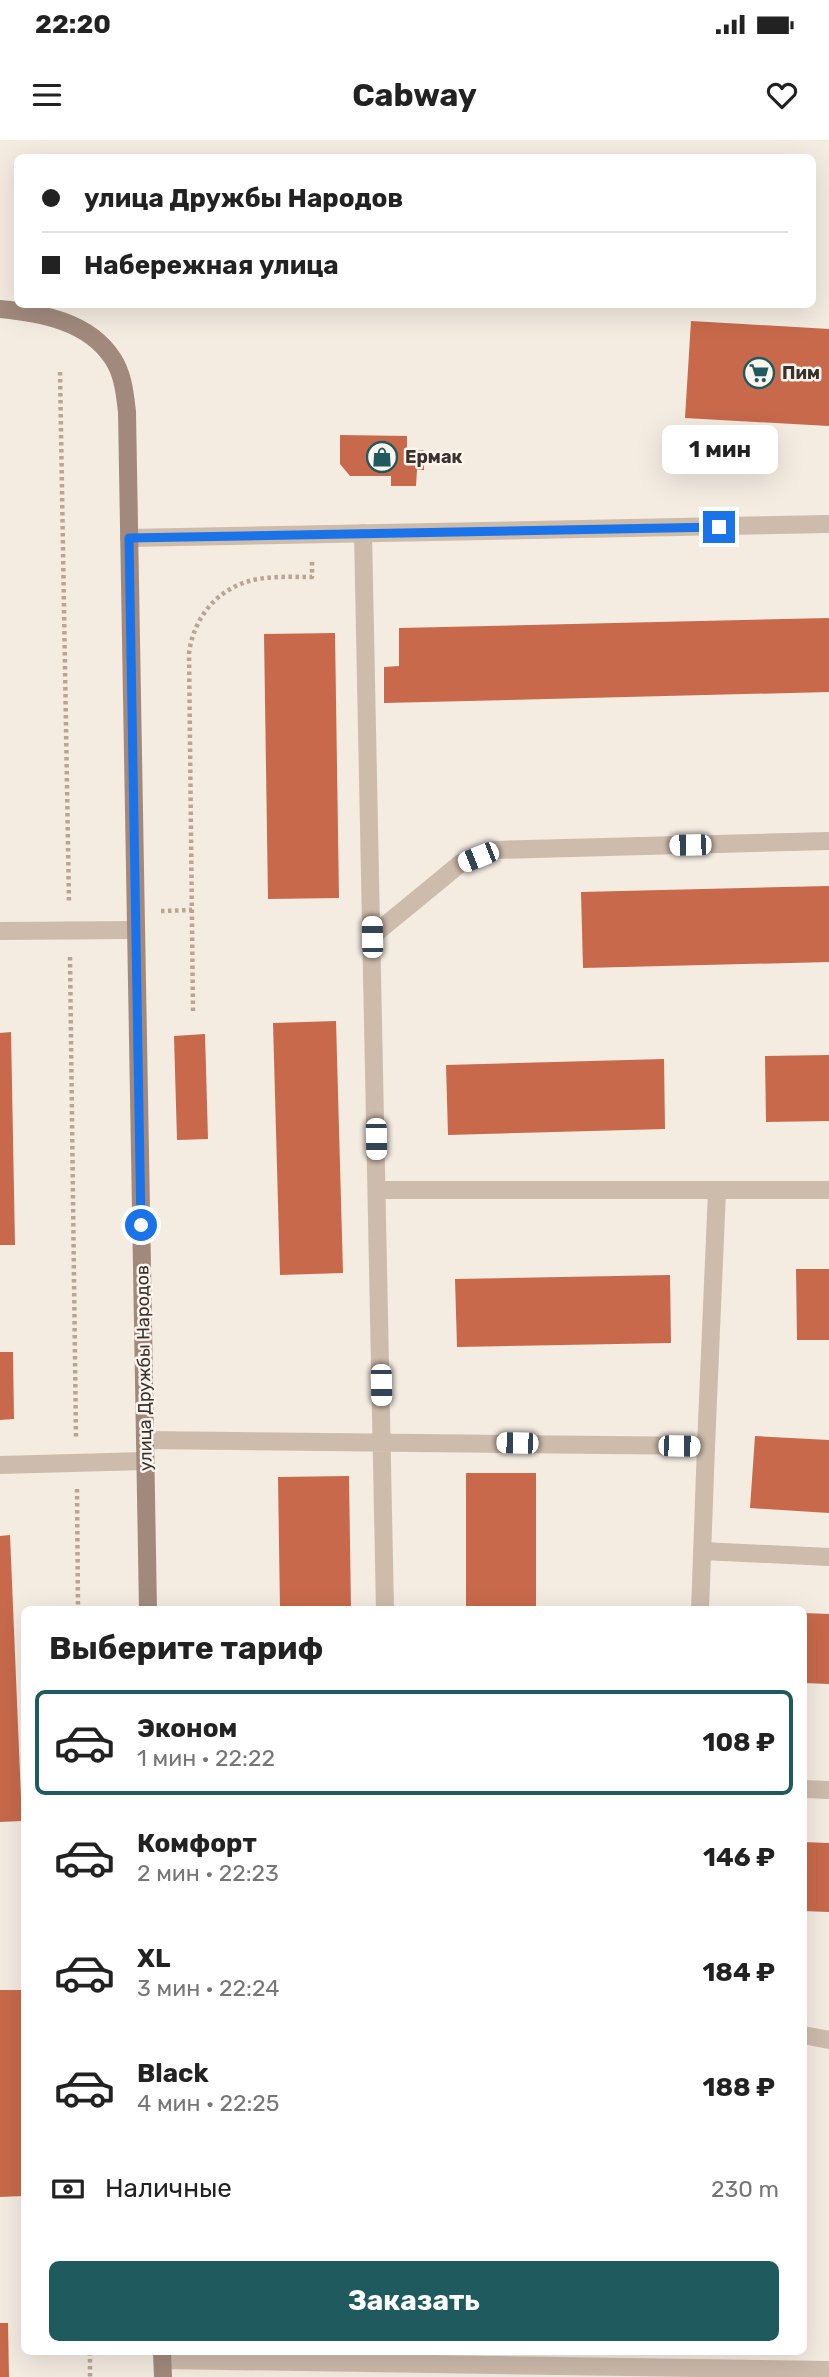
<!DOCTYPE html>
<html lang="ru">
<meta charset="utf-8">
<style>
body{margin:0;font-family:Rubik,sans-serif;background:#f6f6f6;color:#222;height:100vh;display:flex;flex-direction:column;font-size:26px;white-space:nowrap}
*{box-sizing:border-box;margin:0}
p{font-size:23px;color:#767676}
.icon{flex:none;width:38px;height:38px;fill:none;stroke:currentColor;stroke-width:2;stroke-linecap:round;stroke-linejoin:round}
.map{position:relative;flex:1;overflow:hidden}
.sheet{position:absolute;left:21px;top:1466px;width:786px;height:749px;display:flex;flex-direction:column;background:#fff;border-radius:10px;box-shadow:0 7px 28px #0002}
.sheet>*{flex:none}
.top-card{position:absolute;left:14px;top:14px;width:802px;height:154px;border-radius:10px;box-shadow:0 7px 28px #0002;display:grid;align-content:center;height:154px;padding:0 28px;background:#fff}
.end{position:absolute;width:32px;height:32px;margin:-16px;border:9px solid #1a73e8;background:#fff;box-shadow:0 0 0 4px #fff}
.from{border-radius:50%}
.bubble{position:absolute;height:49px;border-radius:10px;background:#fff;box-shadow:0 7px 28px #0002;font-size:23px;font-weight:700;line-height:49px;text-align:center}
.car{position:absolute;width:21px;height:42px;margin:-21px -10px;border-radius:9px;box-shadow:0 0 5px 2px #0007;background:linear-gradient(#fff 24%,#345 0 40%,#fff 0 76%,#345 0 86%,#fff 0)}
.top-card b{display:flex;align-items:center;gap:24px;height:66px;font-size:26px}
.top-card b+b{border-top:2px solid #e0e0e0}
.top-card i{width:18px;height:18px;background:#222}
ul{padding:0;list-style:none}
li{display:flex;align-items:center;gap:21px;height:105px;margin:0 14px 10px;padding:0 14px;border:4px solid transparent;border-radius:10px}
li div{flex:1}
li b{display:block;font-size:26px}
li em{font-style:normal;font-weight:700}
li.current{border-color:#1f5a5e}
li>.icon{width:63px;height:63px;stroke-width:1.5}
h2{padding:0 28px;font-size:32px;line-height:84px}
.pay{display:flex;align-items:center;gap:18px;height:77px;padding:0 28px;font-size:26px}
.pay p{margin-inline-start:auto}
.primary-button{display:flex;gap:14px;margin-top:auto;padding:14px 28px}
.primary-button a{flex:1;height:80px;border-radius:10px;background:#1f5a5e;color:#fff;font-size:28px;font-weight:700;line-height:80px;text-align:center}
.status{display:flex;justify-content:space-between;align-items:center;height:49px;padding:0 35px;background:#fff;direction:ltr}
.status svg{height:19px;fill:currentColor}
header{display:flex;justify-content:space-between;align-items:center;height:91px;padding:0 28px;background:#fff;font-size:32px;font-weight:700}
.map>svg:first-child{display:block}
.building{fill:#c8694b}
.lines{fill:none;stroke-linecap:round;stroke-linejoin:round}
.path{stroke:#b9a596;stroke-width:4.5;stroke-dasharray:3.5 3.5;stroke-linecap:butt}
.lane{stroke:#cdbbac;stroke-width:18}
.street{stroke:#cdbbac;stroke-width:18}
.secondary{stroke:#a18a7d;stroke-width:18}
.route{stroke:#1a73e8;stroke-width:9}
.labels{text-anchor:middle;stroke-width:5;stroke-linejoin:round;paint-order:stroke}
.poi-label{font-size:18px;font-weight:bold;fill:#3b302b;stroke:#fbf5ee;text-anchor:start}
.street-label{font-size:18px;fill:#3b302b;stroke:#fbf5ee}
</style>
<div class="status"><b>22:20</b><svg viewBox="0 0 49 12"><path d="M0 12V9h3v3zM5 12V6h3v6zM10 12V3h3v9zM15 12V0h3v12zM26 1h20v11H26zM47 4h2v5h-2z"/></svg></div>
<header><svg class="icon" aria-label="menu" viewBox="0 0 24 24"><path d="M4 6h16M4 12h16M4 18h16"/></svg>Cabway<svg class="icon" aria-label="heart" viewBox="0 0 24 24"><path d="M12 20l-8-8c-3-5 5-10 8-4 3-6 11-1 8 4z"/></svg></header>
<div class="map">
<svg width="829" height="2237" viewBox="0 0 829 2237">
<rect width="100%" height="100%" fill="#f4ebe1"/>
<path class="building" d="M 691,181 L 829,189 L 829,286 L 685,278 Z
M 340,295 L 407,296 L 407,310 L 424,310 L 424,330 L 417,330 L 416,346 L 391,346 L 391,336 L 350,336 L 340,324 Z
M 829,478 L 829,552 L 384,563 L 384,527 L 399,526 L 399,488 Z
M 335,493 L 339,758 L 268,759 L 264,494 Z
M 829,746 L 829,822 L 583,828 L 581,752 Z
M 336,881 L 343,1133 L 280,1135 L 273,883 Z
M 11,892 L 15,1105 L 0,1105 L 0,893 Z
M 205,894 L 208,999 L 177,1000 L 174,896 Z
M 829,915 L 829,981 L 766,982 L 765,916 Z
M 664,919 L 665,989 L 448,995 L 446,925 Z
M 796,1129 L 829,1129 L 829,1200 L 797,1200 Z
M 670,1135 L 671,1203 L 457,1207 L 455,1139 Z
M 0,1212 L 13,1212 L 14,1279 L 0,1280 Z
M 755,1296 L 829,1300 L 829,1373 L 750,1368 Z
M 466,1333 L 536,1333 L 536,1470 L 466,1470 Z
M 349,1336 L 351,1470 L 280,1470 L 278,1337 Z
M 10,1395 L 22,1681 L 0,1682 L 0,1396 Z
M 803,1473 L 829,1474 L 829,1544 L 803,1543 Z
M 803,1702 L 829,1703 L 829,1772 L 803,1771 Z
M 0,1850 L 24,1850 L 24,2056 L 0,2057 Z
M 0,2183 L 8,2183 L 9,2237 L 0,2237 Z"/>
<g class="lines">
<path class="path" d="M 60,232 L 69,763
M 161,771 L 192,770
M 70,817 L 76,1298
M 193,871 L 189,513 C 194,476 219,446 258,439 C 275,436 294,437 312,437 L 312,420
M 77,1349 L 78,1470
M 90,2212 L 90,2237"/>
<path class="lane" d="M 363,393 L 385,1470
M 0,791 L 136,790
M 371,797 L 461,723 L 494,710 L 829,701
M 377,1050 L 829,1050
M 145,1300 L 706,1306 L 700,1470
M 706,1306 L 717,1051
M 0,1325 L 145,1321
M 702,1411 L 829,1417
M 803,1649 L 829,1650
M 803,1895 L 829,1900"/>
<path class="street" d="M 129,398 L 829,384
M 163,2220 L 829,2230"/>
<path class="secondary" d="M 0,169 C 40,173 89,181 113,219 C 123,234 125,254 127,272 L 148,1470
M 162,2212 L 163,2237"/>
</g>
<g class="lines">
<path class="route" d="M 141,1085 L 129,398 L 719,387"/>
</g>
<defs>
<g id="supermarket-ring" transform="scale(1.575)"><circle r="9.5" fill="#fbf5ee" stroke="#1f5a5e" stroke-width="1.5"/><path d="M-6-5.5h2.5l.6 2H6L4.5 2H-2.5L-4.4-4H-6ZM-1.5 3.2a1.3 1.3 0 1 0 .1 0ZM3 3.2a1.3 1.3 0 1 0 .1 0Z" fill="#1f5a5e"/></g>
<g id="shop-ring" transform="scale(1.575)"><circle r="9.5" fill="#fbf5ee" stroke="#1f5a5e" stroke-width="1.5"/><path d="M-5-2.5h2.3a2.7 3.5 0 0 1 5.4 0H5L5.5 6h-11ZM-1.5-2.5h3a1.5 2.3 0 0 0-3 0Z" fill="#1f5a5e"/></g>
</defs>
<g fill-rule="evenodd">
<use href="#supermarket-ring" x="759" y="233"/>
<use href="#shop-ring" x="382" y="317"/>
</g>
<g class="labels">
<g class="poi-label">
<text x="782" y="239">Пим</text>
<text x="405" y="323">Ермак</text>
</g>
<g class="street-label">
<text transform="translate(144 1228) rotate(-91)" y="6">улица Дружбы Народов</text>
</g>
</g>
</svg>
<i class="end from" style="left:141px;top:1085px"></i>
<i class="end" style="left:719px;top:387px"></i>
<div class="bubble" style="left:662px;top:285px;width:116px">1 мин</div>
<i class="car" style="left:690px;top:705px;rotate:269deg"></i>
<i class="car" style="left:478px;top:717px;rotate:248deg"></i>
<i class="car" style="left:372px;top:797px;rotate:359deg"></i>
<i class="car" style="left:376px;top:999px;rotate:179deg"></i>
<i class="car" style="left:381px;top:1245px;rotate:179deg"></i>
<i class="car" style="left:517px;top:1303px;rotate:271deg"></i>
<i class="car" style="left:679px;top:1306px;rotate:91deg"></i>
<div class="top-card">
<b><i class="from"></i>улица Дружбы Народов</b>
<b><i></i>Набережная улица</b>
</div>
<section class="sheet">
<h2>Выберите тариф</h2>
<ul>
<li class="current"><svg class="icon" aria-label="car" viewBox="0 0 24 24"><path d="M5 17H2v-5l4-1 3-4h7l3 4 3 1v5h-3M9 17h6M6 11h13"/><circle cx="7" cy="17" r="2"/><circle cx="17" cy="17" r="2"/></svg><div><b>Эконом</b><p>1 мин · 22:22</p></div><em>108 ₽</em></li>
<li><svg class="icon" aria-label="car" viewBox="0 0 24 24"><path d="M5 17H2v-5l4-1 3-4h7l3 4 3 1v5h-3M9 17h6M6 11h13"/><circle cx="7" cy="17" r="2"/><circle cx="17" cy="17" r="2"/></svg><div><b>Комфорт</b><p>2 мин · 22:23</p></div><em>146 ₽</em></li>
<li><svg class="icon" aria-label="car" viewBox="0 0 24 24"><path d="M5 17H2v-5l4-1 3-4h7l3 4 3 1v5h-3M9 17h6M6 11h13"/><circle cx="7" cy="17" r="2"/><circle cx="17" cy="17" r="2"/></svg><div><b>XL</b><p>3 мин · 22:24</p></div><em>184 ₽</em></li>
<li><svg class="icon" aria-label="car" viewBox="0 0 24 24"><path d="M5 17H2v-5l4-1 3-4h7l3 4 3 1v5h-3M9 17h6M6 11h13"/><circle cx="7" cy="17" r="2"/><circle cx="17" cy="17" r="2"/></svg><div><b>Black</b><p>4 мин · 22:25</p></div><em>188 ₽</em></li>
</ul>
<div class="pay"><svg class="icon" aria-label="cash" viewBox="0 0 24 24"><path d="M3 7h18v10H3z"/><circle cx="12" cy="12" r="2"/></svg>Наличные<p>230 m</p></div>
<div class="primary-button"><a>Заказать</a></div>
</section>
</div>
